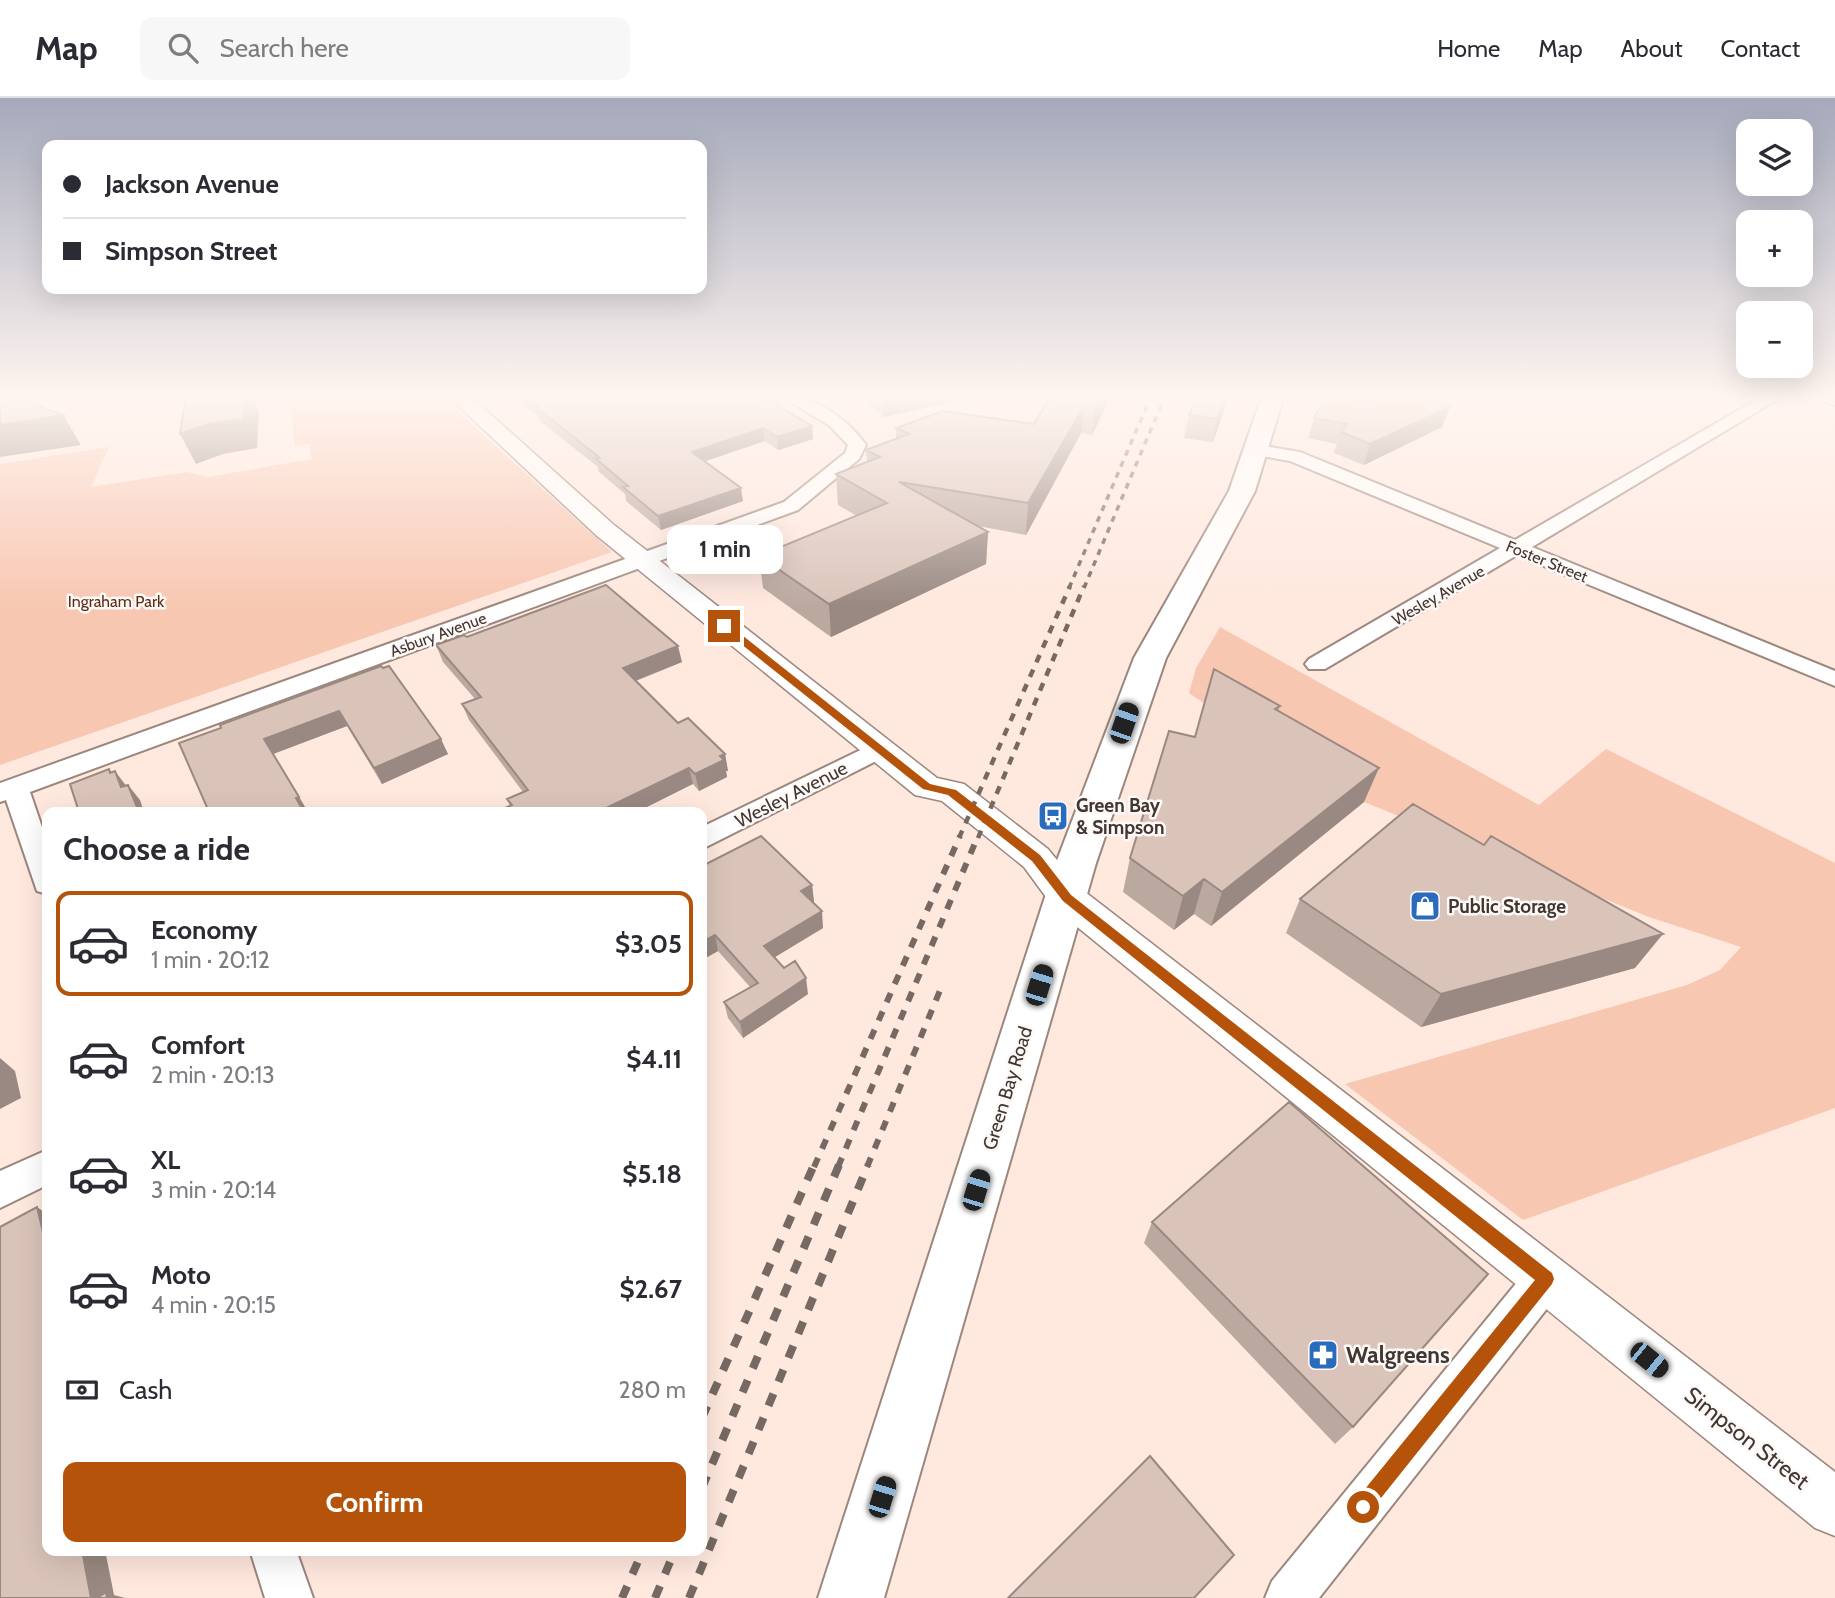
<!DOCTYPE html>
<meta charset="utf-8">
<style>
body{margin:0;font-family:Cabin,sans-serif;background:#f7f7f7;color:#2b2b33;height:100vh;display:flex;flex-direction:column;font-size:26px;white-space:nowrap}
*{box-sizing:border-box;margin:0}
p{font-size:23px;color:#7c7c81}
.icon{flex:none;width:38px;height:38px;fill:none;stroke:currentColor;stroke-width:2;stroke-linecap:round;stroke-linejoin:round}
.map{position:relative;flex:1;overflow:hidden}
.sheet{position:absolute;left:42px;top:709px;width:665px;height:749px;display:flex;flex-direction:column;background:#fff;border-radius:14px;box-shadow:0 7px 28px #0002}
.sheet>*{flex:none}
.hud{position:absolute;left:42px;top:42px;width:665px;height:154px;border-radius:14px;box-shadow:0 7px 28px #0002;display:grid;align-content:center;height:154px;padding:0 21px;background:#fff}
.buttons{position:absolute;left:1736px;top:21px;display:grid;gap:14px}
.buttons a{display:grid;place-items:center;width:77px;height:77px;border-radius:14px;background:#fff;box-shadow:0 7px 28px #0002;font-size:35px}
.end{position:absolute;width:32px;height:32px;margin:-16px;border:9px solid #b45309;background:#fff;box-shadow:0 0 0 4px #fff}
.from{border-radius:50%}
.bubble{position:absolute;height:49px;border-radius:14px;background:#fff;box-shadow:0 7px 28px #0002;font-size:23px;font-weight:800;line-height:49px;text-align:center}
.car{position:absolute;width:21px;height:42px;margin:-21px -10px;border-radius:9px;box-shadow:0 0 5px 2px #0007;background:linear-gradient(#222 24%,#8ab4d8 0 40%,#222 0 76%,#8ab4d8 0 86%,#222 0)}
.hud b{display:flex;align-items:center;gap:24px;height:66px;font-size:26px}
.hud b+b{border-top:2px solid #e1e1e2}
.hud i{width:18px;height:18px;background:#2b2b33}
ul{padding:0;list-style:none}
li{display:flex;align-items:center;gap:21px;height:105px;margin:0 14px 10px;padding:0 7px;border:4px solid transparent;border-radius:14px}
li div{flex:1}
li b{display:block;font-size:26px}
li em{font-style:normal;font-weight:800}
li.active{border-color:#b45309}
li>.icon{width:63px;height:63px;stroke-width:1.5}
h2{padding:0 21px;font-size:32px;line-height:84px}
.pay{display:flex;align-items:center;gap:18px;height:77px;padding:0 21px;font-size:26px}
.pay p{margin-inline-start:auto}
.cta{display:flex;gap:14px;margin-top:auto;padding:14px 21px}
.cta a{flex:1;height:80px;border-radius:14px;background:#b45309;color:#fff;font-size:28px;font-weight:800;line-height:80px;text-align:center}
header{display:flex;align-items:center;gap:42px;box-sizing:border-box;height:98px;padding:0 35px;background:#fff;border-bottom:2px solid #e1e1e2}
header strong{font-size:33px}
nav{display:flex;gap:38px;margin-inline-start:auto;font-size:24px}
.search{width:490px;height:63px;background:#f7f7f7;display:flex;align-items:center;gap:18px;box-sizing:border-box;padding:0 24px;border-radius:14px;color:#7c7c81;font-size:26px}
.map>svg:first-child{display:block}
.green{fill:#f8c7b2}
.lines{fill:none;stroke-linecap:round;stroke-linejoin:round}
.minor-casing{stroke:#9b877d;stroke-width:4}
.tertiary-casing{stroke:#9b877d;stroke-width:3}
.secondary-casing{stroke:#9b877d;stroke-width:4}
.minor{fill:#fff;fill-rule:evenodd}
.tertiary{fill:#fff;fill-rule:evenodd}
.secondary{fill:#fff;fill-rule:evenodd}
.rail-far3{stroke:#766963;stroke-width:3.5;stroke-dasharray:6 6;stroke-linecap:butt}
.rail-far2{stroke:#766963;stroke-width:4.5;stroke-dasharray:8 8;stroke-linecap:butt}
.rail-far1{stroke:#766963;stroke-width:6;stroke-dasharray:10 10;stroke-linecap:butt}
.rail{stroke:#766963;stroke-width:8;stroke-dasharray:13 13;stroke-linecap:butt}
.wall{fill:#bba9a0}
.shaded-wall{fill:#998982}
.building{fill:#dac4ba;stroke:#998982;stroke-width:2}
.route{fill:#b45309}
.labels{text-anchor:middle;stroke-width:5;stroke-linejoin:round;paint-order:stroke}
.far-street-label{font-size:16px;fill:#403733;stroke:#fef9f7}
.far-park-label{font-size:16px;fill:#5c2d15;stroke:#fef9f7}
.street-label{font-size:19px;fill:#403733;stroke:#fef9f7}
.poi-label{font-size:19px;font-weight:bold;fill:#403733;stroke:#fef9f7;text-anchor:start}
.near-poi-label{font-size:23px;font-weight:bold;fill:#403733;stroke:#fef9f7;text-anchor:start}
.near-street-label{font-size:23px;fill:#403733;stroke:#fef9f7}
</style>
<header>
<strong>Map</strong>
<div class="search"><svg class="icon" aria-label="search" viewBox="0 0 24 24"><circle cx="10" cy="10" r="6"/><path d="M15 15l6 6"/></svg>Search here</div>
<nav><a>Home</a><a>Map</a><a>About</a><a>Contact</a></nav>
</header>
<div class="map">
<svg width="1835" height="1500" viewBox="0 0 1835 1500">
<rect width="100%" height="100%" fill="#ffe8de"/>
<path class="green" d="M 289,299 L 442,299 L 612,454 L 0,667 L 0,366 L 109,349 L 91,389 L 187,374 L 208,379 L 312,361 L 309,346 L 295,348 Z
M 1220,529 L 1539,707 L 1606,651 L 1835,765 L 1835,1010 L 1523,1122 L 1345,986 L 1687,887 L 1720,872 L 1741,849 L 1649,819 L 1364,704 L 1264,646 L 1189,595 L 1196,570 Z"/>
<g class="lines">
<g class="minor-casing">
<path id="minor" d="M 781,298 C 815,298 847,320 866,347 L 859,361 L 798,412 L 30,694 L 47,744 L 47,796 L 37,793 L 6,702 L 0,704 L 0,685 L 784,404 L 845,355 L 848,347 L 830,328 Z
M 1763,298 L 1783,298 L 1532,449 L 1835,573 L 1835,588 L 1517,457 L 1325,571 L 1309,571 L 1305,566 L 1309,561 L 1500,450 L 1290,363 L 1251,356 L 1248,352 L 1251,348 L 1257,347 L 1300,354 L 1515,442 Z
M 879,643 L 888,645 L 892,651 L 888,657 L 702,751 L 702,729 Z
M 47,1052 L 47,1087 L 0,1110 L 0,1073 Z
M 1546,1160 L 1560,1166 L 1566,1180 L 1560,1194 L 1319,1500 L 1265,1500 L 1272,1483 L 1532,1166 Z
M 250,1452 L 296,1452 L 313,1500 L 265,1500 Z"/>
</g>
<g class="tertiary-casing">
<path id="tertiary" d="M 448,298 L 470,298 L 614,427 L 937,680 L 964,686 L 1048,751 L 1080,790 L 1835,1374 L 1835,1438 L 1815,1430 L 1054,810 L 1024,769 L 942,703 L 915,697 L 596,437 Z"/>
</g>
<g class="secondary-casing">
<path id="secondary" d="M 1262,298 L 1284,298 L 1255,393 L 1166,560 L 1096,765 L 884,1500 L 818,1500 L 1056,765 L 1134,560 L 1229,393 Z
M 1820,298 L 1835,298 L 1835,307 L 1823,303 Z"/>
</g>
<use href="#minor" class="minor"/>
<use href="#tertiary" class="tertiary"/>
<use href="#secondary" class="secondary"/>
<path class="rail-far3" d="M 1069,490 L 1151,298
M 1084,490 L 1165,298"/>
<path class="rail-far2" d="M 959,740 L 1070,488
M 978,740 L 1084,488"/>
<path class="rail-far1" d="M 814,1069 L 960,738
M 838,1069 L 978,738
M 867,1069 L 941,890"/>
<path class="rail" d="M 702,1320 L 814,1067
M 702,1390 L 839,1067
M 622,1500 L 643,1452
M 655,1500 L 675,1452
M 689,1500 L 868,1067"/>
</g>
<path class="wall" d="M 512,298 L 762,298 L 812,328 L 813,341 L 778,352 L 765,343 L 705,363 L 743,403 L 661,432 L 626,403 L 625,396 L 599,374 L 598,369 L 540,323 L 539,319 Z
M 860,298 L 977,298 L 884,319 Z
M 1051,298 L 1111,298 L 1092,337 L 1081,335 L 1026,437 L 978,428 L 988,434 L 986,466 L 831,539 L 763,490 L 759,458 L 857,418 L 838,407 L 836,376 L 867,364 L 866,352 L 896,341 L 896,330 L 1034,326 Z
M 1196,298 L 1229,298 L 1213,344 L 1184,340 L 1189,317 Z
M 1314,320 L 1442,329 L 1364,367 L 1334,355 L 1337,346 L 1308,340 Z
M 467,539 L 682,564 L 636,583 L 678,625 L 725,656 L 728,673 L 726,673 L 727,679 L 699,693 L 693,686 L 510,708 L 507,701 L 523,694 L 469,622 L 462,606 L 475,601 L 443,564 L 436,547 Z
M 381,568 L 448,656 L 382,686 L 347,628 L 273,656 L 308,714 L 221,630 Z
M 1280,608 L 1278,613 L 1364,704 L 1211,828 L 1194,816 L 1174,832 L 1123,794 L 1130,760 L 1195,639 Z
M 702,768 L 812,787 L 814,804 L 813,804 L 823,830 L 774,859 L 808,896 L 743,940 L 728,920 L 724,904 L 750,889 L 718,853 L 702,862 Z
M 1300,801 L 1635,870 L 1421,929 L 1286,835 Z
M 1152,1124 L 1353,1329 L 1335,1346 L 1144,1145 Z"/>
<path class="shaded-wall" d="M 241,298 L 252,298 L 259,314 L 257,350 L 223,356 L 196,366 L 180,336 Z
M 883,298 L 977,298 L 884,319 Z
M 1100,298 L 1111,298 L 1092,337 L 1095,308 Z
M 1226,298 L 1229,298 L 1213,344 L 1217,321 Z
M 1085,306 L 1081,335 L 1026,437 L 1028,405 Z
M 1450,309 L 1442,329 L 1364,367 L 1370,346 Z
M 63,317 L 81,347 L 0,359 L 0,327 Z
M 812,328 L 813,341 L 778,352 L 777,339 Z
M 763,330 L 765,343 L 694,367 L 692,354 Z
M 741,390 L 743,403 L 661,432 L 658,418 Z
M 988,434 L 986,466 L 831,539 L 829,506 Z
M 678,548 L 682,564 L 627,586 L 623,570 Z
M 339,613 L 347,628 L 273,656 L 264,641 Z
M 441,641 L 448,656 L 382,686 L 374,670 Z
M 725,656 L 728,673 L 726,673 L 727,679 L 699,693 L 695,676 Z
M 689,670 L 693,686 L 637,714 L 598,714 Z
M 1379,670 L 1364,704 L 1211,828 L 1222,794 Z
M 109,671 L 119,684 L 115,673 L 127,689 L 132,705 L 110,675 Z
M 128,687 L 140,702 L 144,714 L 139,714 Z
M 299,699 L 308,714 L 304,714 L 296,700 Z
M 1204,781 L 1194,816 L 1174,832 L 1183,798 Z
M 812,787 L 814,804 L 803,810 L 801,793 Z
M 822,813 L 823,830 L 767,864 L 764,848 Z
M 1663,836 L 1635,870 L 1421,929 L 1441,896 Z
M 715,837 L 718,853 L 702,862 L 702,844 Z
M 806,880 L 808,896 L 743,940 L 740,924 Z
M 0,960 L 15,973 L 21,1000 L 0,1011 Z
M 37,1109 L 47,1116 L 47,1151 Z
M 82,1452 L 105,1452 L 114,1497 L 125,1500 L 91,1500 Z"/>
<path class="building" d="M 186,298 L 245,298 L 243,321 L 208,326 L 180,336 Z
M 525,298 L 762,298 L 812,328 L 777,339 L 763,330 L 692,354 L 741,390 L 658,418 L 623,389 L 628,388 L 596,361 L 600,360 L 537,310 L 539,309 Z
M 1051,298 L 1100,298 L 1095,308 L 1085,306 L 1028,405 L 899,384 L 988,434 L 829,506 L 759,458 L 887,405 L 836,376 L 880,359 L 866,352 L 909,336 L 896,330 L 943,313 L 1034,326 Z
M 1196,298 L 1226,298 L 1217,321 L 1189,317 Z
M 1326,298 L 1335,298 L 1366,304 L 1379,298 L 1421,298 L 1450,309 L 1370,346 L 1341,334 L 1347,326 L 1314,320 Z
M 20,301 L 63,317 L 0,327 L 0,305 Z
M 606,487 L 678,548 L 623,570 L 678,625 L 688,620 L 725,656 L 720,658 L 724,662 L 695,676 L 689,670 L 598,714 L 496,714 L 512,707 L 507,701 L 528,692 L 462,606 L 481,599 L 436,547 L 464,537 L 467,539 Z
M 381,568 L 383,570 L 389,568 L 441,641 L 374,670 L 339,613 L 264,641 L 299,699 L 296,700 L 304,714 L 272,714 L 271,712 L 267,714 L 209,714 L 179,645 L 221,630 L 220,627 Z
M 1214,571 L 1280,608 L 1275,611 L 1379,670 L 1222,794 L 1204,781 L 1183,798 L 1130,760 L 1169,633 L 1195,639 Z
M 109,671 L 110,675 L 115,673 L 121,689 L 128,687 L 139,714 L 79,714 L 70,686 Z
M 1413,706 L 1484,747 L 1491,738 L 1663,836 L 1441,896 L 1300,801 Z
M 761,738 L 812,787 L 801,793 L 822,813 L 764,848 L 784,870 L 795,863 L 806,880 L 740,924 L 724,904 L 758,885 L 715,837 L 702,844 L 702,768 Z
M 1289,1004 L 1488,1176 L 1353,1329 L 1152,1124 Z
M 37,1109 L 47,1151 L 47,1452 L 82,1452 L 91,1500 L 0,1500 L 0,1129 Z
M 1150,1358 L 1234,1457 L 1194,1500 L 1008,1500 Z
M 106,1494 L 107,1500 L 97,1500 Z"/>
<linearGradient id="sky" x2="0" y2="1"><stop stop-color="#a5a9bb"/><stop offset="0.59" stop-color="#fff5f0"/><stop offset="1" stop-color="#fff5f0" stop-opacity="0"/></linearGradient>
<rect width="1835" height="508" fill="url(#sky)"/>
<path class="route" d="M 721,526 L 728,526 L 930,686 L 956,692 L 1040,757 L 1071,797 L 1552,1175 L 1554,1181 L 1552,1186 L 1369,1415 L 1363,1418 L 1356,1415 L 1353,1409 L 1356,1402 L 1535,1182 L 1063,803 L 1032,763 L 948,697 L 923,691 L 721,530 Z"/>
<defs>
<g id="bus-square" transform="scale(1.575)"><rect x="-9" y="-9" width="18" height="18" rx="4" fill="#296bbc" stroke="#fef9f7"/><path d="M-5-6H5V4H4V6H2V4H-2V6H-4V4H-5ZM-3.5-4V0h7V-4ZM-3.5 1.2v1.5H-2V1.2ZM2 1.2v1.5H3.5V1.2Z" fill="#fff"/></g>
<g id="shop-square" transform="scale(1.575)"><rect x="-9" y="-9" width="18" height="18" rx="4" fill="#296bbc" stroke="#fef9f7"/><path d="M-5-2.5h2.3a2.7 3.5 0 0 1 5.4 0H5L5.5 6h-11ZM-1.5-2.5h3a1.5 2.3 0 0 0-3 0Z" fill="#fff"/></g>
<g id="pharmacy-square" transform="scale(1.575)"><rect x="-9" y="-9" width="18" height="18" rx="4" fill="#296bbc" stroke="#fef9f7"/><path d="M-2-6h4v4h4v4h-4v4h-4v-4h-4v-4h4Z" fill="#fff"/></g>
</defs>
<g fill-rule="evenodd">
<use href="#bus-square" x="1053" y="718"/>
<use href="#shop-square" x="1425" y="808"/>
<use href="#pharmacy-square" x="1323" y="1257"/>
</g>
<g class="labels">
<g class="far-street-label">
<text transform="translate(1547 463) rotate(22)" y="6">Foster Street</text>
<text transform="translate(1438 497) rotate(-30)" y="6">Wesley Avenue</text>
<text transform="translate(438 536) rotate(-20)" y="6">Asbury Avenue</text>
</g>
<g class="far-park-label">
<text x="116" y="509">Ingraham Park</text>
</g>
<g class="street-label">
<text transform="translate(791 696) rotate(-27)" y="7">Wesley Avenue</text>
<text transform="translate(1007 990) rotate(-73)" y="7">Green Bay Road</text>
</g>
<g class="poi-label">
<text x="1076" y="714">Green Bay<tspan x="1076" dy="22">&amp; Simpson</tspan></text>
<text x="1448" y="815">Public Storage</text>
</g>
<g class="near-poi-label">
<text x="1346" y="1265">Walgreens</text>
</g>
<g class="near-street-label">
<text transform="translate(1747 1340) rotate(38)" y="8">Simpson Street</text>
</g>
</g>
</svg>
<div class="buttons">
<a><svg class="icon" aria-label="layers" viewBox="0 0 24 24"><path d="M12 4l9 5-9 5-9-5zM3 14l9 5 9-5"/></svg></a>
<a>+</a>
<a>−</a>
</div>
<i class="end from" style="left:1363px;top:1409px"></i>
<i class="end" style="left:724px;top:528px"></i>
<div class="bubble" style="left:667px;top:427px;width:116px">1 min</div>
<i class="car" style="left:1124px;top:625px;rotate:19deg"></i>
<i class="car" style="left:1039px;top:887px;rotate:17deg"></i>
<i class="car" style="left:976px;top:1092px;rotate:17deg"></i>
<i class="car" style="left:1649px;top:1262px;rotate:129deg"></i>
<i class="car" style="left:882px;top:1399px;rotate:17deg"></i>
<div class="hud">
<b><i class="from"></i>Jackson Avenue</b>
<b><i></i>Simpson Street</b>
</div>
<section class="sheet">
<h2>Choose a ride</h2>
<ul>
<li class="active"><svg class="icon" aria-label="car" viewBox="0 0 24 24"><path d="M5 17H2v-5l4-1 3-4h7l3 4 3 1v5h-3M9 17h6M6 11h13"/><circle cx="7" cy="17" r="2"/><circle cx="17" cy="17" r="2"/></svg><div><b>Economy</b><p>1 min · 20:12</p></div><em>$3.05</em></li>
<li><svg class="icon" aria-label="car" viewBox="0 0 24 24"><path d="M5 17H2v-5l4-1 3-4h7l3 4 3 1v5h-3M9 17h6M6 11h13"/><circle cx="7" cy="17" r="2"/><circle cx="17" cy="17" r="2"/></svg><div><b>Comfort</b><p>2 min · 20:13</p></div><em>$4.11</em></li>
<li><svg class="icon" aria-label="car" viewBox="0 0 24 24"><path d="M5 17H2v-5l4-1 3-4h7l3 4 3 1v5h-3M9 17h6M6 11h13"/><circle cx="7" cy="17" r="2"/><circle cx="17" cy="17" r="2"/></svg><div><b>XL</b><p>3 min · 20:14</p></div><em>$5.18</em></li>
<li><svg class="icon" aria-label="car" viewBox="0 0 24 24"><path d="M5 17H2v-5l4-1 3-4h7l3 4 3 1v5h-3M9 17h6M6 11h13"/><circle cx="7" cy="17" r="2"/><circle cx="17" cy="17" r="2"/></svg><div><b>Moto</b><p>4 min · 20:15</p></div><em>$2.67</em></li>
</ul>
<div class="pay"><svg class="icon" aria-label="cash" viewBox="0 0 24 24"><path d="M3 7h18v10H3z"/><circle cx="12" cy="12" r="2"/></svg>Cash<p>280 m</p></div>
<div class="cta"><a>Confirm</a></div>
</section>
</div>
